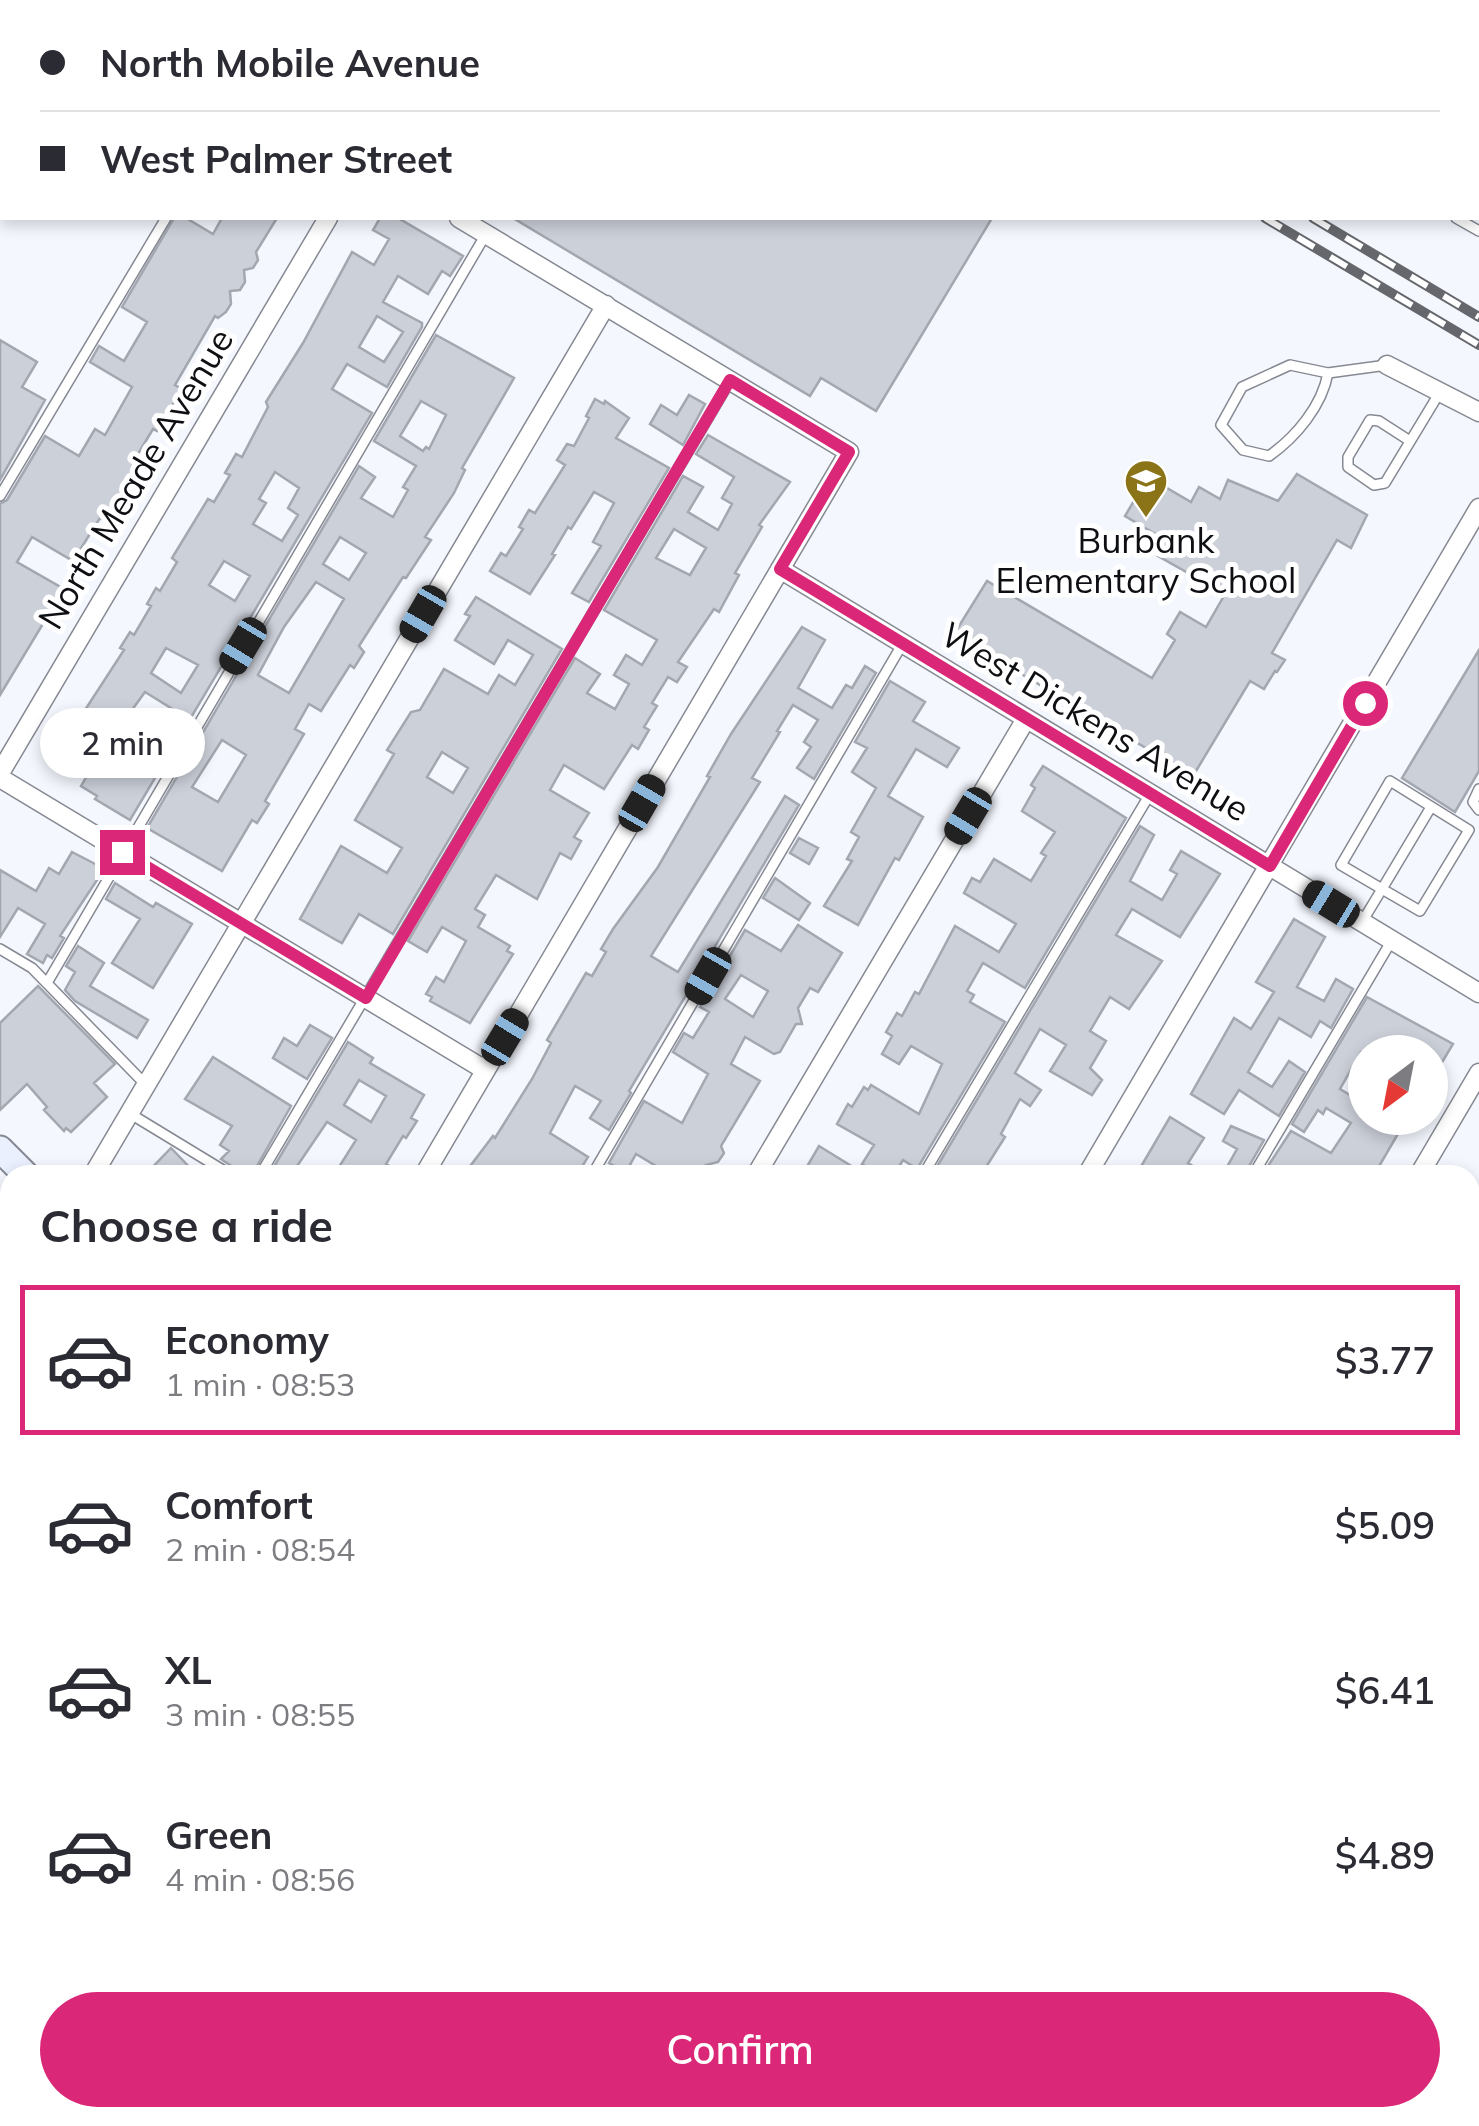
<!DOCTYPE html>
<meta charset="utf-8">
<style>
body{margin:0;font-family:Mulish,sans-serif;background:#f7f7f7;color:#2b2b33;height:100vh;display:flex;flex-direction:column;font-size:38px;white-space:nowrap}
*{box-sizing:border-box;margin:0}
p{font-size:32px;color:#7c7c81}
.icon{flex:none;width:55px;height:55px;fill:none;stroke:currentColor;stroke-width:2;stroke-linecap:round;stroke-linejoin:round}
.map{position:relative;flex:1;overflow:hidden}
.side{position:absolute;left:0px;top:1165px;width:1480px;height:962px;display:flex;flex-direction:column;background:#fff;border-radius:30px 30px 0 0;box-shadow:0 5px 15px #0003}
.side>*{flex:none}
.guide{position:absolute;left:0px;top:0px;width:1480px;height:220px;box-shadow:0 5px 15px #0003;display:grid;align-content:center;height:220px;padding:0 40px;background:#fff}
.needle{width:65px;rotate:212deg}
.controls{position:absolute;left:1348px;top:1035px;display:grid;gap:20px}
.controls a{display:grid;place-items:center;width:100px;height:100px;border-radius:50%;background:#fff;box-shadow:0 5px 15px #0003;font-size:50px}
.end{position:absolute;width:45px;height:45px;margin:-22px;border:12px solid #db2777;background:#fff;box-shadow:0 0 0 5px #fff}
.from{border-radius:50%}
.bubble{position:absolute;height:70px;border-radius:35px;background:#fff;box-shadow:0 5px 15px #0003;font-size:32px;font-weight:600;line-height:70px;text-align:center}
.car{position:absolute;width:30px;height:60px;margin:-30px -15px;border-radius:12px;box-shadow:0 0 8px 2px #0007;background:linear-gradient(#222 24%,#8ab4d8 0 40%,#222 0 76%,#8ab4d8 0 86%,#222 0)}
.guide b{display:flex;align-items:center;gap:35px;height:95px;font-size:38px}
.guide b+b{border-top:2px solid #e1e1e2}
.guide i{width:25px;height:25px;background:#2b2b33}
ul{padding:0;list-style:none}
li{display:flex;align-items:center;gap:30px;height:150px;margin:0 20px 15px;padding:0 20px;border:5px solid transparent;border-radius:0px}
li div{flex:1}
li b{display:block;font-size:38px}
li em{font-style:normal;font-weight:600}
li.active{border-color:#db2777}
li>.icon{width:90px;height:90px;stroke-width:1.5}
h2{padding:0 40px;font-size:45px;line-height:120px}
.button{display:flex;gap:20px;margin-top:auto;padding:20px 40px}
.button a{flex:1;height:115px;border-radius:60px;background:#db2777;color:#fff;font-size:40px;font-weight:600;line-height:115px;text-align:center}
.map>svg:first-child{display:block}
.building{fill:#ccd0d9;stroke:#a3a7af;stroke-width:2.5;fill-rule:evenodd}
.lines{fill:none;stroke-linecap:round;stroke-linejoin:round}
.lane-casing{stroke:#868992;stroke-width:12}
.street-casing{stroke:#868992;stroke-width:21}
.secondary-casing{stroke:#868992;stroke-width:29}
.lane{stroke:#fff;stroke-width:9}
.street{stroke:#fff;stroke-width:18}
.secondary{stroke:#eaf0fd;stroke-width:25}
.rail-casing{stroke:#65676c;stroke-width:10}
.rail{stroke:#fff;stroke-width:6;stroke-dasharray:19;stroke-linecap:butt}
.route{stroke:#db2777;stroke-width:12}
.labels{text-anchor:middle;stroke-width:10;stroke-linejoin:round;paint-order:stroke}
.street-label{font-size:35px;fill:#0e0f12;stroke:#fff}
.poi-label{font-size:35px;fill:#0e0f12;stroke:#fff}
</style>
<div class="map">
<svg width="1479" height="2126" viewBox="0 0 1479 2126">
<rect width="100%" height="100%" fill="#f4f7fe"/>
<path class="building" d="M 174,218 L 186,218 L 213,234 L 222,218 L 277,218 L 256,252 L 258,260 L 253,268 L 244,270 L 245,282 L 240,290 L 230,291 L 231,304 L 226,312 L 218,318 L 215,316 L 175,385 L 182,389 L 157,431 L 153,429 L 138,454 L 142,457 L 104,520 L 100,518 L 73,561 L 32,537 L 17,562 L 64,589 L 0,695 L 0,504 L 7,500 L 45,436 L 79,456 L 95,429 L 105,435 L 132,387 L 90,362 L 99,346 L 124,361 L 147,322 L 122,307 Z
M 380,218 L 398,218 L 463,256 L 450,276 L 442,271 L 428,294 L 398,276 L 383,302 L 422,323 L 422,327 L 387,387 L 347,364 L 332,389 L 372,413 L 130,820 L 95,799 L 97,796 L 81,786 L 98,757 L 73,742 L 78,733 L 72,730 L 124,650 L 120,648 L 130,632 L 134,635 L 151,606 L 147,604 L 156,588 L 160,591 L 177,562 L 172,558 L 208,499 L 214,502 L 230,475 L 225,473 L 236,454 L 242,457 L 268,407 L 266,402 L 303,343 L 352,252 L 374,265 L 389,239 L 373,230 ZM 377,316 L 403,332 L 384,362 L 359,347 ZM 275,472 L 299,488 L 288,508 L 298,515 L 282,541 L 253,524 L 266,503 L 259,499 ZM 224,561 L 250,576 L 235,601 L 209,585 ZM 166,648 L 198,665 L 181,693 L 151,673 ZM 145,692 L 174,710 L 157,738 L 153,736 L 139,759 L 113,744 L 114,741 L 111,739 Z
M 513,218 L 992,218 L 876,411 L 821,378 L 810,396 Z
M 436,335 L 514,378 L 462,468 L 465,470 L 454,493 L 425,537 L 431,540 L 406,578 L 403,577 L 359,646 L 364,652 L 354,668 L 350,665 L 321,711 L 309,704 L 295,729 L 304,734 L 265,801 L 269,804 L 257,823 L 252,820 L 222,871 L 147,828 L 359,466 L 375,477 L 361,498 L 393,517 L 408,490 L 403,487 L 416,466 L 374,441 ZM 421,401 L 446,415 L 429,449 L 426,447 L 423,451 L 400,436 ZM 340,537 L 366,553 L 349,580 L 323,564 ZM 316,582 L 344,599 L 289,693 L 258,675 L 284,627 ZM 222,740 L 246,755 L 218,802 L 192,787 Z
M 0,340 L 37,362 L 22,387 L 45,400 L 0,480 Z
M 689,395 L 705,404 L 683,445 L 650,424 L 661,405 L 677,415 Z
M 595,399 L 604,404 L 605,401 L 629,418 L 616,438 L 669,468 L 589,602 L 572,593 L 601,546 L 593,542 L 614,503 L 594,492 L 571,529 L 568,527 L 552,554 L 555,555 L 530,594 L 490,571 L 501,553 L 506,556 L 523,529 L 519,527 L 529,510 L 535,513 L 565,465 L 557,460 L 567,444 L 574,446 L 589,418 L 586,416 Z
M 708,435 L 790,482 L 759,525 L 762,527 L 735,573 L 739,575 L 719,612 L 714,609 L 678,662 L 687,667 L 677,682 L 668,677 L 652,703 L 657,706 L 644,727 L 649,730 L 638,749 L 632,745 L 604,789 L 564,765 L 550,790 L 589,813 L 574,837 L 581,841 L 571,859 L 560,853 L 537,899 L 496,875 L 475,909 L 485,915 L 478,927 L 510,946 L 507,951 L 513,954 L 470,1023 L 430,1001 L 432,997 L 426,994 L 436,977 L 444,982 L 466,941 L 442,927 L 427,952 L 408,941 L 575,658 L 600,674 L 587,693 L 615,709 L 629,684 L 614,675 L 626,655 L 642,665 L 657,640 L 604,610 L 683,476 L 703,487 L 688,512 L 718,530 L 732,504 L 722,498 L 734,477 L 696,454 ZM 674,529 L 706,548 L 690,575 L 656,558 Z
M 1297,474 L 1367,515 L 1351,548 L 1337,540 L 1272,653 L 1285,660 L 1277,672 L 1275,671 L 1264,689 L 1250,681 L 1193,776 L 954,634 L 987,581 L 1152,678 L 1175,640 L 1167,634 L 1180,612 L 1206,627 L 1225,594 L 1158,556 L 1167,541 L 1125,516 L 1148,477 L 1191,502 L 1199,487 L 1220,499 L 1228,480 L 1278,501 Z
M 476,597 L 562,649 L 393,934 L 359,914 L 342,943 L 336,940 L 300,919 L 341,846 L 387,873 L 402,848 L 355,820 L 394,754 L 387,750 L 411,712 L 420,710 L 444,669 L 488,694 L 499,675 L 515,685 L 533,655 L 508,640 L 494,664 L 455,640 L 470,616 L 465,614 ZM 442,752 L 468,768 L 453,793 L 427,777 Z
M 802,627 L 825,640 L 798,688 L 832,708 L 846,685 L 852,688 L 865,666 L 876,673 L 814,779 L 797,768 L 811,747 L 804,742 L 818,720 L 793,705 L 777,731 L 780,732 L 752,778 L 760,782 L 651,956 L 678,972 L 785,796 L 799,805 L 629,1091 L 631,1093 L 609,1130 L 590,1118 L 601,1101 L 575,1086 L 550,1133 L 588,1157 L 577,1175 L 478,1175 L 468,1169 L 493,1136 L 495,1138 L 532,1079 L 551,1043 L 547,1040 L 586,973 L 592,976 L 606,952 L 601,949 L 613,929 L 658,867 L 710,777 L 707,776 L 731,734 Z
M 1479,650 L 1479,771 L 1455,812 L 1402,778 Z
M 890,681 L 925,702 L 913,721 L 959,748 L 947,767 L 916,749 L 888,796 L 923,817 L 899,860 L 895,858 L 858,925 L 824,906 L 852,861 L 847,859 L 859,837 L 851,832 L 876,788 L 852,772 L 867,748 L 855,742 Z
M 1043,766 L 1126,818 L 1025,988 L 983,963 L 967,991 L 974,995 L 970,1002 L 1005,1022 L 917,1169 L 903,1160 L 894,1175 L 879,1175 L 862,1164 L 874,1145 L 837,1124 L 848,1104 L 852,1107 L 864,1087 L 868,1090 L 871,1085 L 919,1114 L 942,1064 L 911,1046 L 899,1064 L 882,1054 L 892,1036 L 886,1032 L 897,1013 L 902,1016 L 915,992 L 919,994 L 955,926 L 999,952 L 1016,924 L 964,893 L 972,878 L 980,882 L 994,859 L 1031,881 L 1046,856 L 1041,853 L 1055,832 L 1022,811 L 1035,788 L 1031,785 Z
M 1140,826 L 1154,835 L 1130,881 L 1162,900 L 1177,874 L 1170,870 L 1181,851 L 1220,874 L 1180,937 L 1132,909 L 1116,935 L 1162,961 L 1129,1009 L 1110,997 L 1090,1031 L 1106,1041 L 1090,1068 L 1102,1080 L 1092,1095 L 1050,1071 L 1066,1045 L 1040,1029 L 1015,1073 L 1041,1090 L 1030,1106 L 1020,1099 L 1001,1134 L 1005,1137 L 981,1175 L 962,1168 L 958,1175 L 932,1175 Z
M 799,838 L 818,848 L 809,864 L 790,853 Z
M 72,852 L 103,868 L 101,874 L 60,936 L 64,938 L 52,958 L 47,955 L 43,963 L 27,954 L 45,924 L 18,908 L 0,937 L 0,870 L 36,891 L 49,868 L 59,874 Z
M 775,878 L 810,903 L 799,920 L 763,898 Z
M 115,883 L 153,907 L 156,903 L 192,924 L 153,988 L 112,963 L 140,919 L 106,899 Z
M 1294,919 L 1325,937 L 1297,987 L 1324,1001 L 1336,979 L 1353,989 L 1331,1028 L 1320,1021 L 1311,1037 L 1279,1018 L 1248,1072 L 1272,1087 L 1289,1061 L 1305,1072 L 1279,1116 L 1239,1090 L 1224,1114 L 1191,1094 L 1234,1018 L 1251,1029 L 1274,992 L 1256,982 Z
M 798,925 L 842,953 L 818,992 L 810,988 L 798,1008 L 802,1024 L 796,1024 L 780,1052 L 774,1054 L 745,1037 L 731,1064 L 760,1081 L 721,1146 L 724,1153 L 718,1162 L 706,1165 L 710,1175 L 671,1175 L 636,1154 L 626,1172 L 609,1163 L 644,1101 L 682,1123 L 708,1074 L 673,1052 L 684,1033 L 693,1038 L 709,1012 L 700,1007 L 745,930 L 781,951 ZM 741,975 L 768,991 L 753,1017 L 725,999 Z
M 78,946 L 104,963 L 90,986 L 148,1020 L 137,1038 L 75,1001 L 65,990 L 75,972 L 66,966 Z
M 38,986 L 115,1064 L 94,1083 L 107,1097 L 71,1132 L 66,1128 L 64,1131 L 44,1110 L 47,1107 L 27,1084 L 0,1110 L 0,1023 Z
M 1367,997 L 1453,1044 L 1441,1064 L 1430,1058 L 1430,1052 L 1361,1052 L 1340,1089 L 1365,1104 L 1365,1118 L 1387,1118 L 1402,1127 L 1374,1175 L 1276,1175 L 1266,1169 L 1291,1131 L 1331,1153 L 1351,1123 L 1326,1108 L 1323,1114 L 1318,1110 L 1304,1132 L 1292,1124 Z
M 310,1025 L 332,1038 L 307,1079 L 273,1058 L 284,1038 L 297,1046 Z
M 348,1042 L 373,1058 L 370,1063 L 424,1095 L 411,1118 L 417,1121 L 406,1138 L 403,1136 L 386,1164 L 405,1175 L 334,1175 L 356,1140 L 327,1122 L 291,1175 L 269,1175 ZM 359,1080 L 386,1096 L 371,1122 L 344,1105 Z
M 213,1057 L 291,1106 L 252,1175 L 239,1175 L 236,1169 L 221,1159 L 229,1151 L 220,1145 L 232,1126 L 185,1099 Z
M 1170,1117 L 1204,1138 L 1188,1163 L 1207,1175 L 1136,1175 Z
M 1231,1126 L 1264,1140 L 1244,1175 L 1227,1167 L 1237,1149 L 1223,1141 Z
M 819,1146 L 866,1175 L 802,1175 Z
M 171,1148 L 197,1175 L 145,1175 Z"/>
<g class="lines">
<g class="lane-casing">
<path id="lane" d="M 1090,0 L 1094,2
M 1478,111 L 1479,109
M 1478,166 L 1479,167
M 1456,218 L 1479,231
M 1328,373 C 1322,406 1296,437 1269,456 L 1243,450 L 1221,425 L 1242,387 L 1290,365 L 1328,373 L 1387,365
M 1410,441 L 1379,421 L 1370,420 L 1348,457 L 1348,467 L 1374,485 L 1385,483 L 1440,392
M 0,496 L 166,218
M 1479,789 L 1473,802 L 1479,810
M 1362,922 L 1382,889 L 1420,911 L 1469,830 L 1390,781 L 1341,865 L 1382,889 L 1431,807
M 0,949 L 32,968 L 146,1085
M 47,983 L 486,234
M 129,1113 L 231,1175
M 260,1175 L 730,381
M 592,1175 L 903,643
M 923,1175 L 1150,794
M 1253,1175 L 1392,940
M 0,1361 L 10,1372
M 1470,1371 L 1479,1356
M 0,1615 L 10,1598
M 1470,1931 L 1479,1916
M 0,1939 L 10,1945
M 299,2118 L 313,2126
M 708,2118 L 717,2126
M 1072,2118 L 1078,2126
M 360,2126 L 365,2118
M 696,2126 L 702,2118
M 1356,2126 L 1361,2118"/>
</g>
<g class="street-casing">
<path id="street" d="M 96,0 L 100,2
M 0,207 L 2,203
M 1387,365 L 1479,412
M 780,569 L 1479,993
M 0,773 L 328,218
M 0,778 L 485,1070
M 93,1175 L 606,305
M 424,1175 L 849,452 L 459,218
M 756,1175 L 1026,719
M 1087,1175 L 1479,508
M 1419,1175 L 1479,1073
M 0,1333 L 10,1316
M 0,1892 L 10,1875
M 197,2126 L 202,2118
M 523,2126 L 528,2118
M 854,2126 L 859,2118"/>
</g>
<g class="secondary-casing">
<path id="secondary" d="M 0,1149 L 26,1175
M 1470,1647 L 1479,1632
M 0,2102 L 10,2108
M 26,2118 L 40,2126
M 886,2118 L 892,2126
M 1186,2126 L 1191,2118"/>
</g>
<use href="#lane" class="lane"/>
<use href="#street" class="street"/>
<use href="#secondary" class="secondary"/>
<g class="rail-casing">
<path id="rail" d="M 902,0 L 906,2
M 924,0 L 928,2
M 949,0 L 954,2
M 971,0 L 975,2
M 1265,218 L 1479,345
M 1313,218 L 1479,317"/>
</g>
<use href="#rail" class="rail"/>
</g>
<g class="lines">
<path class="route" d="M 122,852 L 366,998 L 730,380 L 849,452 L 780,569 L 1270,866 L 1365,703"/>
</g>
<defs>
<g id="school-pin" transform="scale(2.25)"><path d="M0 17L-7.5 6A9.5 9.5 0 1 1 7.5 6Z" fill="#8b7417" stroke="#fff"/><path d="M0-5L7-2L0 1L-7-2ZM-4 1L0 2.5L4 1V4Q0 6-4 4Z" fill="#fff"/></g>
</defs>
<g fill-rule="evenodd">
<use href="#school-pin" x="1146" y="481"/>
</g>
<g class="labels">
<g class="street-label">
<text transform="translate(136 479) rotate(-59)" y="12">North Meade Avenue</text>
<text transform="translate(1095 722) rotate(31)" y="12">West Dickens Avenue</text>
</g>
<g class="poi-label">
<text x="1146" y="553">Burbank<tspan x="1146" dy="40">Elementary School</tspan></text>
</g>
</g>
</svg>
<div class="controls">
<a><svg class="needle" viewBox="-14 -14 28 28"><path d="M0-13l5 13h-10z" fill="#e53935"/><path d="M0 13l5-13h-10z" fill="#7c7c81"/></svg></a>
</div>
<i class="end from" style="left:1365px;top:703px"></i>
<i class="end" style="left:122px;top:852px"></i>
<div class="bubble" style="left:40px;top:708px;width:165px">2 min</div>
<i class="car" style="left:423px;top:614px;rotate:210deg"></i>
<i class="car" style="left:243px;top:646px;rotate:211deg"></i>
<i class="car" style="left:642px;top:803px;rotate:30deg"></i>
<i class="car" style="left:968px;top:816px;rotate:211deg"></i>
<i class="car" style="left:1331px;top:904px;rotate:301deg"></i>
<i class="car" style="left:708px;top:976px;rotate:210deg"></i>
<i class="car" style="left:505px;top:1037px;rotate:31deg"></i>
<div class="guide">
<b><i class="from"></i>North Mobile Avenue</b>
<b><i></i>West Palmer Street</b>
</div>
<section class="side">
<h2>Choose a ride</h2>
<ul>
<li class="active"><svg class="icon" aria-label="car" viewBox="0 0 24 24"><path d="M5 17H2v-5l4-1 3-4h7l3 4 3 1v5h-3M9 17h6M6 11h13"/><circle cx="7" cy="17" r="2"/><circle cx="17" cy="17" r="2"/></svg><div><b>Economy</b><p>1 min · 08:53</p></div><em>$3.77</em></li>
<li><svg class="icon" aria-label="car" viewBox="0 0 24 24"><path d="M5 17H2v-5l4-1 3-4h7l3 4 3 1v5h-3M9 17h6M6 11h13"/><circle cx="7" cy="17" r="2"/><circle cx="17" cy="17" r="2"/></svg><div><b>Comfort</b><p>2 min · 08:54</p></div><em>$5.09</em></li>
<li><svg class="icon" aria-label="car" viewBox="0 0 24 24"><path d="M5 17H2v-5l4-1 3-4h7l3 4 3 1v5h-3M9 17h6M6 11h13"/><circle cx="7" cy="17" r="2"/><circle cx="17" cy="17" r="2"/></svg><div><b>XL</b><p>3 min · 08:55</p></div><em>$6.41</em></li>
<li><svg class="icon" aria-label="car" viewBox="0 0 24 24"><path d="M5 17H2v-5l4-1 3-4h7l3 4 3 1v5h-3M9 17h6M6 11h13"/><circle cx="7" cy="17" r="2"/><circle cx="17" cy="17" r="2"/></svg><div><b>Green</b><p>4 min · 08:56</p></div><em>$4.89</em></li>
</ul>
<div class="button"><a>Confirm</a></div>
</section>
</div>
